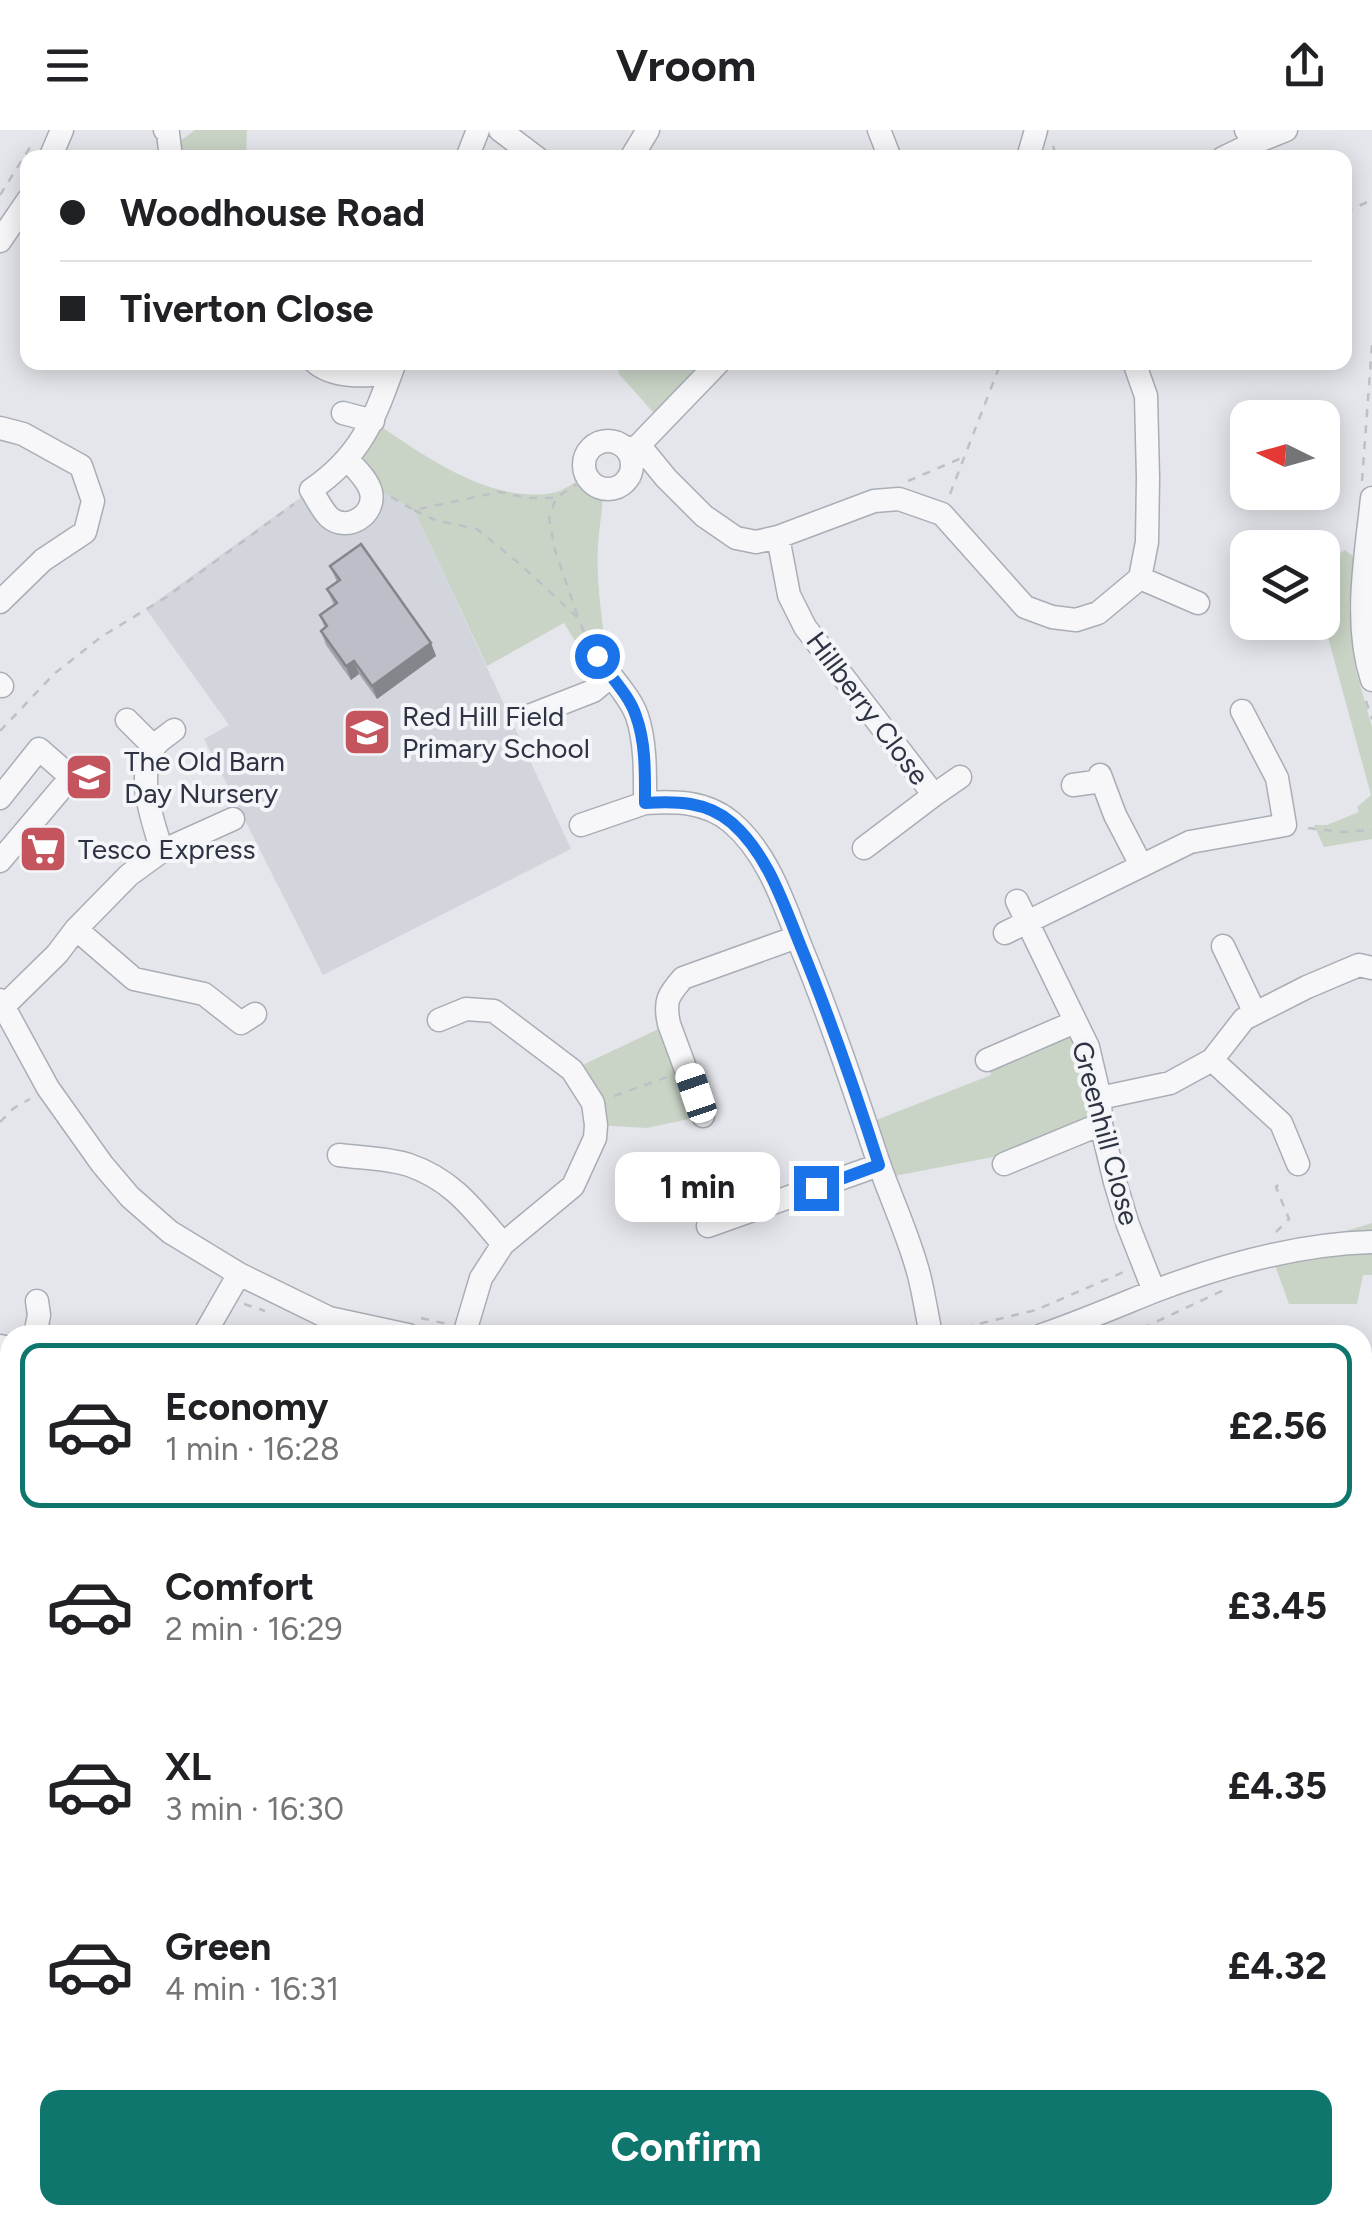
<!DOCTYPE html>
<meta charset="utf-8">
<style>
body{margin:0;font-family:Figtree,sans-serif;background:#f6f6f6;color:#202124;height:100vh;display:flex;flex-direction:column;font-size:38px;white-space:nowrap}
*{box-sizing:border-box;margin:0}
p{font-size:32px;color:#757577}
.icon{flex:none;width:55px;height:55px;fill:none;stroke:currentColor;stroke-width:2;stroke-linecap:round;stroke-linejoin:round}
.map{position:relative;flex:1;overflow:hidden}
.panel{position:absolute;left:0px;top:1195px;width:1372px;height:900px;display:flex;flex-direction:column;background:#fff;border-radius:30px 30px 0 0;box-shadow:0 5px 25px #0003}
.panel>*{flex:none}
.hud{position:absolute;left:20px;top:20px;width:1332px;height:220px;border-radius:20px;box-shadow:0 5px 25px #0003;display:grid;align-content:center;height:220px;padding:0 40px;background:#fff}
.needle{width:65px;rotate:275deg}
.controls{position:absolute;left:1230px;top:270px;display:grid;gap:20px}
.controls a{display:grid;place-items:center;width:110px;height:110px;border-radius:20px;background:#fff;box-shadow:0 5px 25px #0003;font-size:50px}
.end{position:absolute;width:45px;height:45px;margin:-22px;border:12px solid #1a73e8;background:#fff;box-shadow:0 0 0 5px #fff}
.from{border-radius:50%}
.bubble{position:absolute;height:70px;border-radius:20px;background:#fff;box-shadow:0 5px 25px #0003;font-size:32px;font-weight:700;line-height:70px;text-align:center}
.car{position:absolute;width:30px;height:60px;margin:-30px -15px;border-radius:12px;box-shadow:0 0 8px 2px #0007;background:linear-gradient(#fff 24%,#345 0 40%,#fff 0 76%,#345 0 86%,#fff 0)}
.hud b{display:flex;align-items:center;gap:35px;height:95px;font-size:38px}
.hud b+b{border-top:2px solid #e0e0e0}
.hud i{width:25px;height:25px;background:#202124}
ul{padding:18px 0 0;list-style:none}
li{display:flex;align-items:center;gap:30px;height:165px;margin:0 20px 15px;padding:0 20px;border:5px solid transparent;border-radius:20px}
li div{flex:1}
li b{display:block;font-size:38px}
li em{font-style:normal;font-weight:700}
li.selected{border-color:#0f766e}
li>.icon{width:90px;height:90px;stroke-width:1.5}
.cta{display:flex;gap:20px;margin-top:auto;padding:20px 40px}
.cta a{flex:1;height:115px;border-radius:20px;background:#0f766e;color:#fff;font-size:40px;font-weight:700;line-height:115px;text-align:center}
header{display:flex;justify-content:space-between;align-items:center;height:130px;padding:0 40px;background:#fff;font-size:45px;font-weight:700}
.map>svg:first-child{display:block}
.built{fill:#d2d5dc}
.green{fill:#c9d4c6}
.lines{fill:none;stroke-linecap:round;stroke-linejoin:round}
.stream{stroke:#a2b2c7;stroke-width:5}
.minor-casing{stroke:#a9adb5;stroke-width:25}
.path{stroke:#bec0c6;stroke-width:2.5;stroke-dasharray:8 8;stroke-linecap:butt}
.minor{stroke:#f7f7f9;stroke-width:22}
.wall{fill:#a2a4ab}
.shaded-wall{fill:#84868b}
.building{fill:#bcbfc7;stroke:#84868b;stroke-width:2.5}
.route{stroke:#1a73e8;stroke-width:12}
.labels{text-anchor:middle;stroke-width:8;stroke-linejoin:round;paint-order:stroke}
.street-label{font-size:28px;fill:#2d3342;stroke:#f4f5f8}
.poi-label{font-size:28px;fill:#2d3342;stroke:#f4f5f8;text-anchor:start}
</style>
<header><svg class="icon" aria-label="menu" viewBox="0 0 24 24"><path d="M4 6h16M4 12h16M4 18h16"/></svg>Vroom<svg class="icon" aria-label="share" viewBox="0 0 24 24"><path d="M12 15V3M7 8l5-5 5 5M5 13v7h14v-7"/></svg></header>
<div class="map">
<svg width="1372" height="2095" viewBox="0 0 1372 2095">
<rect width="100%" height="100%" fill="#e4e6eb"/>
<path class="built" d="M 368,354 L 414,380 L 571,719 L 323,845 L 204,609 L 229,595 L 146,479 L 311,360 L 351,392 Z"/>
<path class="green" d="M 195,0 L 247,0 L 246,27 L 179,27 L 179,12 Z
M 617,233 L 719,233 L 662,292 L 619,244 Z
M 373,291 C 421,324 490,374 552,363 C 565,361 574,351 587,347 L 591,353 L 603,359 C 603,378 599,397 598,416 C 596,451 602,487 606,522 L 587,531 L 564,493 L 487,536 L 414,380 L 368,354 L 348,330 Z
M 1345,420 L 1355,428 L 1349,475 L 1355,537 L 1372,597 L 1372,709 L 1324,717 L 1314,695 L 1327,695 L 1359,682 L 1357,677 L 1371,665 L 1326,500 L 1303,497 L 1262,507 L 1238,493 L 1247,478 L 1248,492 L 1322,492 L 1323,434 Z
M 1075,892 L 1101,994 L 998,1026 L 884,1048 L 866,994 L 991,945 L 987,930 Z
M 669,894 L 703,986 L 647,998 L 596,995 L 572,940 Z
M 1372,1093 L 1372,1145 L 1363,1145 L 1357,1174 L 1289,1174 L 1271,1124 Z
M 0,1339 L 10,1340 L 10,1447 L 0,1445 Z"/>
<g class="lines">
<path class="stream" d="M 0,1981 L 10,1981
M 485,2085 L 521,2095
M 685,2085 L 687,2085
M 1265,2085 L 1358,2087 L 1372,2084
M 533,2095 L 540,2090 L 541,2085"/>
<g class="minor-casing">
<path id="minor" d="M 165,0 L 168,3 L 171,28
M 500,0 L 537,28
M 879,0 L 890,28
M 1246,0 L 1254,13 L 1286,0
M 50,28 L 62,0
M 467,28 L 478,0
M 631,28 L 648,0
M 1028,28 L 1036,0
M 1223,28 L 1254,13
M 0,111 L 28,70
M 315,232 C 334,249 368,246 391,243
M 343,283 L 373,291
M 0,298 L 23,304 L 81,336 L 93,371 L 85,402 L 43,430 L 0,472
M584 335a24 24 0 1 1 48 0a24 24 0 1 1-48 0Z
M 639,315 L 666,348 L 704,386 L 736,408 L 756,412 L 778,407 L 874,371 L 899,369 L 942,384 L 1025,477 L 1052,487 L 1076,490 L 1098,483 L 1140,448 L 1147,412 L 1148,348 L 1146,266 L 1134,232
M 628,321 L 639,315 L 719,232
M 348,330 C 356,339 368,350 371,362 C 376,385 347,403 329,387 C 322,380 317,369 311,360 C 363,324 374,289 395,232
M 1372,368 C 1366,427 1353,491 1372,550
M 778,407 L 789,465 L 805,497 L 934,665 L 864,718
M 1140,448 L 1198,473
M 597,526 C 609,546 629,564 637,586 C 646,613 645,645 645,673 C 675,671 706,671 731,692 C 768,723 784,774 801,817 C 830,887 854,959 878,1031 C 891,1069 909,1106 919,1145 C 924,1165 927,1185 931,1205
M 0,554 L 2,556
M 529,586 L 593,561 L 610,547
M 127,590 L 154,617
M 1100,645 L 1115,685 L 1141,735
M 1073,655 L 1102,651
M 934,665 L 960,647
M 0,668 L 39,619 L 71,647 L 0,731
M 581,695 L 645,673
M 162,721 C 153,692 135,644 155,616 C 159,610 168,605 174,600
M 1017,771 L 1088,917 L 1100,968 L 1101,994 L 1115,1052 L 1128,1095 L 1154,1161
M 76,799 L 134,849 L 204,864 L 241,893 L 255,884
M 1005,803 L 1190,712 L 1285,695 L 1277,648 L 1242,581
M 1223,816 L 1255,883
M 0,870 L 48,958 L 102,1034 L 130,1067 L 170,1102 L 239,1144 L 329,1188 L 408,1205
M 4,876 L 57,824 L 76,799 L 129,745 L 162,721 L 233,689
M 439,890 L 466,879 L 494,881 L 572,940 L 593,973 L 596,995 L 595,1008 L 573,1056 L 503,1114 L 481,1148 L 464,1205
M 987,930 L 1075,892
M 1212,930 L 1281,993 L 1298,1034
M 1100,968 L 1170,953 L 1212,930 L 1244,889 L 1307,857 L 1359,835 L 1372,838
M 703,986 L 669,894 C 664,871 668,865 683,848 L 797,807
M 339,1025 C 361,1028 388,1028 409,1035 C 453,1050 474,1080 503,1114
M 1004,1034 L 1101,994
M 708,1096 L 879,1035
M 35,1205 L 39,1185 L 37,1171
M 204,1205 L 239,1144
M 1042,1205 C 1080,1192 1115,1177 1152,1162 C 1222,1135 1296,1114 1372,1112
M 0,1216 L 10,1218
M 1362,1263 L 1372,1260
M 0,1339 L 10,1340
M 1362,1717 L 1372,1669
M 1362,2032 L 1372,2053"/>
</g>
<path class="path" d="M 1053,16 L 1057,28
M 0,65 L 34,11
M 1345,82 L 1372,70
M 615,307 C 549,301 584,399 633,352 L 644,351
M 908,351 L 964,327
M 1362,351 L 1372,215
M 950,364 L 1000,235 L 1006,232
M 391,367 L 414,380 L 499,362 L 528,368 L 556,368 L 587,347
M 555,371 L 549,388 L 555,420 L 578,487
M 414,380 L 435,390 L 477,399 L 521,435 L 578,488 L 587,509
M 1366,571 L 1372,589
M 0,601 L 54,544 L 101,507 L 168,466 L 294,374
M 1308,698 L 1343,702 L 1372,700
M 614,966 L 667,947
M 0,992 L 14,978 L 30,969
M 1276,1102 L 1289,1089 L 1276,1057 L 1283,1050
M 244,1174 L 265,1181
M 421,1188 L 447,1194
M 949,1201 L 1036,1180 L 1126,1141
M 1128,1205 L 1226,1159
M 1362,1406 L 1372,1402
M 1362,1435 L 1372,1434
M 0,1445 L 10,1447
M 1362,2073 L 1372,2095"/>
<use href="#minor" class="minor"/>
</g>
<path class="wall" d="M 330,436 L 431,513 L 436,526 L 377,569 L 359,544 L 351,550 L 326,515 L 321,501 L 325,498 L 320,485 L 334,475 L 327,459 L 337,452 Z"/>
<path class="shaded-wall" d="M 431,513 L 436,526 L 377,569 L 372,556 Z
M 354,531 L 359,544 L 351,550 L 346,536 Z"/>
<path class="building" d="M 361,414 L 431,513 L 372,556 L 354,531 L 346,536 L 321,501 L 327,496 L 320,485 L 337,473 L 327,459 L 340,450 L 330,436 Z"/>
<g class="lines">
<path class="route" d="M 597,526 C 609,546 629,564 636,586 C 646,613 645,645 645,673 C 675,671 707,671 732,693 C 767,724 782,770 799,812 C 829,885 855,960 879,1035 L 816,1058"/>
</g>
<defs>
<g id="school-square" transform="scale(2.5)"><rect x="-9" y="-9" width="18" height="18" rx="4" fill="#c4555f" stroke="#f4f5f8"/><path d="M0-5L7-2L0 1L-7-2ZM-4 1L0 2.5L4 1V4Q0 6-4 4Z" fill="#fff"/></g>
<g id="supermarket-square" transform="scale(2.5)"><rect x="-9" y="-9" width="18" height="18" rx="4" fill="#c4555f" stroke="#f4f5f8"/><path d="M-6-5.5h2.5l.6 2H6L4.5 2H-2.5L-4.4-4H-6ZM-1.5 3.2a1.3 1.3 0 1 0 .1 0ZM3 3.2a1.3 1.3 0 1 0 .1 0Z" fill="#fff"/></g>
</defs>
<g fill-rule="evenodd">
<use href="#school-square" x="367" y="602"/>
<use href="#school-square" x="89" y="647"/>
<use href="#supermarket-square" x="43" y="719"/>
</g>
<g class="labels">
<g class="street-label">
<text transform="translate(868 578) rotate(53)" y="10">Hillberry Close</text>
<text transform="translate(1106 1003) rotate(75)" y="10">Greenhill Close</text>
</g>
<g class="poi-label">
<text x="402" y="596">Red Hill Field<tspan x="402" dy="32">Primary School</tspan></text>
<text x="124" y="641">The Old Barn<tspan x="124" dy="32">Day Nursery</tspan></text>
<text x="78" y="729">Tesco Express</text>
</g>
</g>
</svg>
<div class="controls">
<a><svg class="needle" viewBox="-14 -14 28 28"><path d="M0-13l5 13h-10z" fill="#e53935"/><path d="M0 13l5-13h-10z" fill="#757577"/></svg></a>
<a><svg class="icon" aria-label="layers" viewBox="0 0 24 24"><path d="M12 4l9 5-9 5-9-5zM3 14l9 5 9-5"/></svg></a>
</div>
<i class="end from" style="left:597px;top:526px"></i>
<i class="end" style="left:816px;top:1058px"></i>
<div class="bubble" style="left:615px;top:1022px;width:165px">1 min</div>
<i class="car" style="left:696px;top:963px;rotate:341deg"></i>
<div class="hud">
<b><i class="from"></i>Woodhouse Road</b>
<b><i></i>Tiverton Close</b>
</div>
<section class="panel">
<ul>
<li class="selected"><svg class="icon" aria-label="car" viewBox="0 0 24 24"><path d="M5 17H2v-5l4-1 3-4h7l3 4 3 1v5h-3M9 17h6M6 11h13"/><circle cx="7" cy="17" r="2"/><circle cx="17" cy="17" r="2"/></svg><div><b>Economy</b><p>1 min · 16:28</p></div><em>£2.56</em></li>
<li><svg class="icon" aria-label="car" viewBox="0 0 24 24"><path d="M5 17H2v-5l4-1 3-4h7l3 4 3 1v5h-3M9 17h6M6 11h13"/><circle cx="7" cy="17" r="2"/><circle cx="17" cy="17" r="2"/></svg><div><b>Comfort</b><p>2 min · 16:29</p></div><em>£3.45</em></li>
<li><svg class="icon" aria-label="car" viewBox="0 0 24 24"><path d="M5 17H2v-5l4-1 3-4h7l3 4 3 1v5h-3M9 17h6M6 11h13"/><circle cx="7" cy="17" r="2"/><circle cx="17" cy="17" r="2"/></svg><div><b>XL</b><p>3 min · 16:30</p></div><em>£4.35</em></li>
<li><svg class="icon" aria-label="car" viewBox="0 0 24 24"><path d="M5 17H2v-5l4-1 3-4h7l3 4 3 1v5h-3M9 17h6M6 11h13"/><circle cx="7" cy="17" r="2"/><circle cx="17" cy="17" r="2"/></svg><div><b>Green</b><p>4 min · 16:31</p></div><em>£4.32</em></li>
</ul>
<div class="cta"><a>Confirm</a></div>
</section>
</div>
